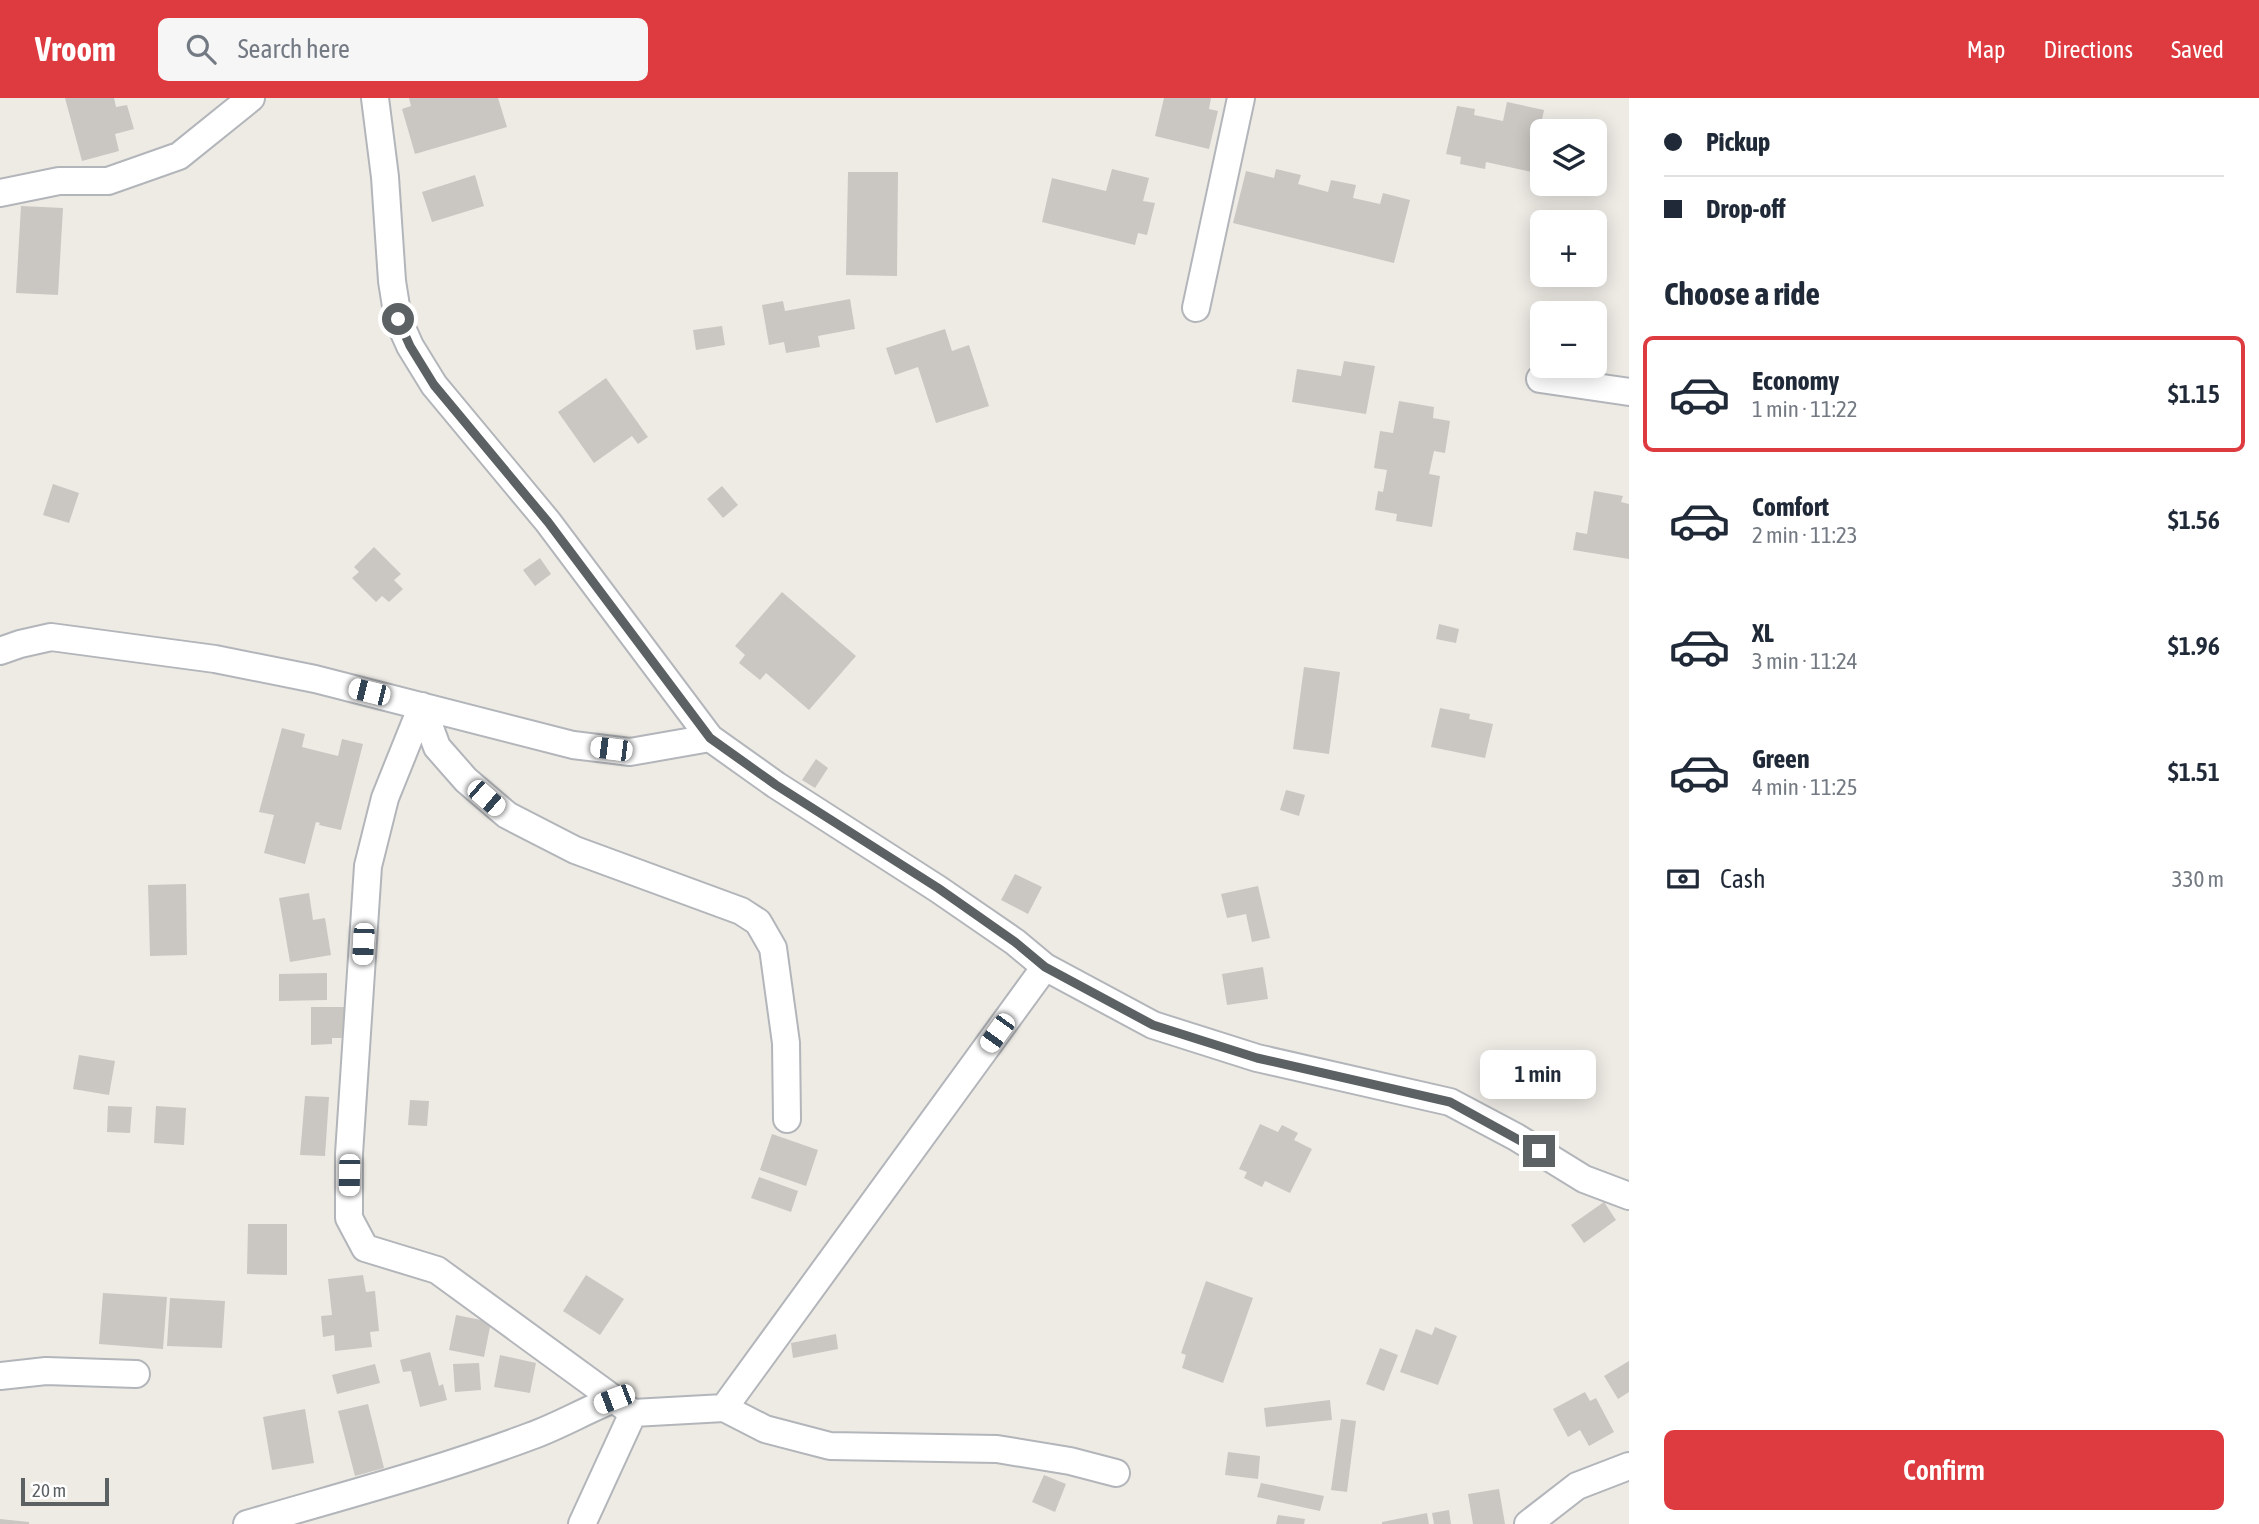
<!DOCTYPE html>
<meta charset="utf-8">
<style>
body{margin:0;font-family:"Asap Condensed",sans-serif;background:#f6f6f7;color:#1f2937;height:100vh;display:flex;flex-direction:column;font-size:26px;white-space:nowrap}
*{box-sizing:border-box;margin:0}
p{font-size:23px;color:#747a83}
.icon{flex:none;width:38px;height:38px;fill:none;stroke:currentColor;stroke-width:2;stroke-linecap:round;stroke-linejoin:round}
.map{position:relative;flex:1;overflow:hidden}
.details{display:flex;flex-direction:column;background:#fff;width:630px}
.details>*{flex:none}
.guide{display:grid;align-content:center;height:154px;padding:0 35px;background:#fff}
.fabs{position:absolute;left:1530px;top:21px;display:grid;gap:14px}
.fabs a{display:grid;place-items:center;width:77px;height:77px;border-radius:10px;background:#fff;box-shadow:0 4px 18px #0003;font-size:35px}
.scale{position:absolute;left:21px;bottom:18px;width:88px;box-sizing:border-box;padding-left:7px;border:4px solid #5c6164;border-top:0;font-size:19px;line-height:24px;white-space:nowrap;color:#5c6164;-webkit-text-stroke:5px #fff;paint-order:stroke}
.end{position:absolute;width:32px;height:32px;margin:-16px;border:9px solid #5c6164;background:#fff;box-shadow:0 0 0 4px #fff}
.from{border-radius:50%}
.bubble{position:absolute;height:49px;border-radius:10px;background:#fff;box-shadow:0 4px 18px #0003;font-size:23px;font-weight:600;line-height:49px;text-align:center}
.car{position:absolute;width:21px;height:42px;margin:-21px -10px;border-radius:9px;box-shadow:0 0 5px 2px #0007;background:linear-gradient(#fff 24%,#345 0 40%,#fff 0 76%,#345 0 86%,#fff 0)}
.guide b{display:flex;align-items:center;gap:24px;height:66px;font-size:26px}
.guide b+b{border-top:2px solid #e0e1e3}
.guide i{width:18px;height:18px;background:#1f2937}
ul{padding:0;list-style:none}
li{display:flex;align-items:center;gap:21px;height:116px;margin:0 14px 10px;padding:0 21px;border:4px solid transparent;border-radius:10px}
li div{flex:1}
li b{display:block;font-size:26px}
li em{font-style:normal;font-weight:600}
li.on{border-color:#dd3b40}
li>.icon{width:63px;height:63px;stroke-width:1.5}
h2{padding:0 35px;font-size:32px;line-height:84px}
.pay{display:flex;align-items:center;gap:18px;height:77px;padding:0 35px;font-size:26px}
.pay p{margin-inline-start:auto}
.cta{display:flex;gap:14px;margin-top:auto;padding:14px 35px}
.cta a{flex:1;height:80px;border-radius:10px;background:#dd3b40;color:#fff;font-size:28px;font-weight:600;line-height:80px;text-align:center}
header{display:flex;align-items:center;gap:42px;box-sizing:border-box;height:98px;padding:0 35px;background:#dd3b40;color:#fff}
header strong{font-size:33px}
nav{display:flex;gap:38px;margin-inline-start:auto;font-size:24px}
.search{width:490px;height:63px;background:#f6f6f7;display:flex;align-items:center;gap:18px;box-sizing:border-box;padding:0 24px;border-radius:10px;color:#747a83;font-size:26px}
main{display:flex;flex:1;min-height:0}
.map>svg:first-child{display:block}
.building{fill:#cac6c2}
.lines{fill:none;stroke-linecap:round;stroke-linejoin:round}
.minor-casing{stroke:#b2b5b9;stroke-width:30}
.minor{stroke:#fff;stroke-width:26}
.route{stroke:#5c6164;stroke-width:9}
</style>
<header>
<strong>Vroom</strong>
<div class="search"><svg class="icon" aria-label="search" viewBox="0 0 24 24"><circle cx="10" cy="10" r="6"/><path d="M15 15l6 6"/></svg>Search here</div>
<nav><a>Map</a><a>Directions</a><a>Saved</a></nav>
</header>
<main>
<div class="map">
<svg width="1629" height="1426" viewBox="0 0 1629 1426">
<rect width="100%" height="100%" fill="#eeebe5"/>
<path class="building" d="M 65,0 L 114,0 L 116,9 L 127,7 L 134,31 L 115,36 L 119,53 L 82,63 Z
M 409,0 L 498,0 L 507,29 L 415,56 L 402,11 L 411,8 Z
M 1164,0 L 1211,0 L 1209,11 L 1218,13 L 1209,51 L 1155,38 Z
M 1507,4 L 1544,12 L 1540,31 L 1542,31 L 1542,48 L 1536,75 L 1486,64 L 1485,71 L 1460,66 L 1461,59 L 1446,56 L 1457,8 L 1475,11 L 1474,17 L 1503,23 Z
M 1112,71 L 1149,80 L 1143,103 L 1155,105 L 1147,137 L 1138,135 L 1135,147 L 1042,124 L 1052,80 L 1106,93 Z
M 1276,71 L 1301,77 L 1298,86 L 1328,94 L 1331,82 L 1356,87 L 1353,100 L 1380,106 L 1383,95 L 1410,102 L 1394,165 L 1233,125 L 1246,73 L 1274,80 Z
M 848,74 L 898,74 L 897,178 L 846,177 Z
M 475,77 L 484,108 L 432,124 L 422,94 Z
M 21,108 L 63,110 L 58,197 L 16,195 Z
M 850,201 L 855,231 L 818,238 L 820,249 L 786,255 L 784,244 L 769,247 L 762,207 L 783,203 L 785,213 Z
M 722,228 L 725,247 L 696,252 L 693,232 Z
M 945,231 L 952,253 L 969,247 L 989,308 L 936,325 L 918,269 L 895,277 L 886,250 Z
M 1344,263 L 1375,268 L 1366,316 L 1292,304 L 1297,271 L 1341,278 Z
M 606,280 L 648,339 L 638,346 L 632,338 L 594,365 L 558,314 Z
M 1399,303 L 1434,309 L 1433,320 L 1450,323 L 1445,355 L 1434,353 L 1429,376 L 1440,378 L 1432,429 L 1396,423 L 1397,416 L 1375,412 L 1378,393 L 1383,394 L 1387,372 L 1374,370 L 1380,333 L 1393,335 Z
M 53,386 L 79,395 L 69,425 L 43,417 Z
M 722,388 L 738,407 L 723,420 L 707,401 Z
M 1594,393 L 1623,398 L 1621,404 L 1629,406 L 1629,461 L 1573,452 L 1576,434 L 1587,436 Z
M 374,449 L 401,476 L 394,482 L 403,491 L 389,504 L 382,498 L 376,504 L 352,480 L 359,474 L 354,469 Z
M 540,460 L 551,476 L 535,488 L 523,472 Z
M 782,494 L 856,558 L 809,612 L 766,575 L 760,582 L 739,565 L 745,557 L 735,548 Z
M 1439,526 L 1459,531 L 1456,545 L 1436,541 Z
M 1304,569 L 1340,574 L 1329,656 L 1293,651 Z
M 1440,610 L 1470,616 L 1469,621 L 1493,626 L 1485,660 L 1431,649 Z
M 282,630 L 305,636 L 302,649 L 338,658 L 342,641 L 363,646 L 341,732 L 319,727 L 320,725 L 316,724 L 305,766 L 264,755 L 274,717 L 259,714 Z
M 816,661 L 828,670 L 815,690 L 802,682 Z
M 1286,692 L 1305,697 L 1299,718 L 1280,712 Z
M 1015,776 L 1042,789 L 1028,816 L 1001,802 Z
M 186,786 L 187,857 L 150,858 L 148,787 Z
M 1258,788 L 1270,840 L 1252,844 L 1246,816 L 1227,820 L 1221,796 Z
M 309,795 L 313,822 L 325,820 L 331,857 L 290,864 L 279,800 Z
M 1263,869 L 1268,901 L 1227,907 L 1222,876 Z
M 327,875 L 327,902 L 279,903 L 279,876 Z
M 311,909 L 345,909 L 345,940 L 332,940 L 332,946 L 311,947 Z
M 79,957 L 115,963 L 109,997 L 73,991 Z
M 305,998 L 329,999 L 325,1058 L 300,1057 Z
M 410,1002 L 429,1003 L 427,1028 L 408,1027 Z
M 108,1008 L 132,1009 L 130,1035 L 107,1034 Z
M 156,1008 L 186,1010 L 184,1047 L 154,1045 Z
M 1260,1026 L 1278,1034 L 1282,1027 L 1298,1035 L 1294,1042 L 1312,1051 L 1290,1095 L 1265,1083 L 1262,1089 L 1244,1080 L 1247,1074 L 1239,1071 Z
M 772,1036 L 818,1052 L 806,1088 L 760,1072 Z
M 759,1079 L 798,1093 L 791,1114 L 751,1100 Z
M 1604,1104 L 1616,1122 L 1584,1145 L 1571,1127 Z
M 248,1126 L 287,1126 L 287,1177 L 247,1176 Z
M 363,1177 L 366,1194 L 375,1193 L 379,1233 L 370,1234 L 372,1249 L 335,1253 L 334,1237 L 323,1239 L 321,1218 L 332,1217 L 328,1181 Z
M 586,1177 L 624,1201 L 600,1237 L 563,1213 Z
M 1206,1183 L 1253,1200 L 1223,1285 L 1182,1270 L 1186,1257 L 1181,1255 Z
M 103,1195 L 167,1199 L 163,1251 L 99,1246 Z
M 170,1200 L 225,1203 L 222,1250 L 167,1248 Z
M 456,1217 L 491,1224 L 484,1259 L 449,1252 Z
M 1435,1229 L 1457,1238 L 1438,1287 L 1400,1274 L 1416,1231 L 1432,1237 Z
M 836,1236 L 838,1251 L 793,1260 L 791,1245 Z
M 1380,1250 L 1398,1257 L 1384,1293 L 1366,1286 Z
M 430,1254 L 439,1288 L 443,1286 L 447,1302 L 420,1309 L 411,1273 L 403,1274 L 400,1262 Z
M 500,1257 L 536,1265 L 530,1295 L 494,1289 Z
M 1629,1263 L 1629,1294 L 1618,1301 L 1604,1278 Z
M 479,1265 L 481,1292 L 455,1294 L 453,1266 Z
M 375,1266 L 380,1285 L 337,1296 L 332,1277 Z
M 1585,1294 L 1590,1303 L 1596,1300 L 1614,1334 L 1589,1348 L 1580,1332 L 1568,1339 L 1553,1311 Z
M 1330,1302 L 1332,1322 L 1266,1329 L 1264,1310 Z
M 368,1306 L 384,1370 L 355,1378 L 338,1313 Z
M 305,1311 L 314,1365 L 272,1372 L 263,1319 Z
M 1341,1321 L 1356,1323 L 1347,1394 L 1331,1392 Z
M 1228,1354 L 1260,1358 L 1258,1381 L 1225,1377 Z
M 1044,1377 L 1066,1386 L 1055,1414 L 1032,1404 Z
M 1261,1385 L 1324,1398 L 1320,1413 L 1257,1399 Z
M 1499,1391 L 1505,1426 L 1473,1426 L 1468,1396 Z
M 1449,1412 L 1451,1426 L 1434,1426 L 1432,1415 Z
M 1427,1415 L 1429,1426 L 1382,1426 L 1382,1424 Z
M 1278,1417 L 1305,1421 L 1304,1426 L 1276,1426 Z
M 0,1421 L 29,1424 L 29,1426 L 0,1426 Z"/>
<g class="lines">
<g class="minor-casing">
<path id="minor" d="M 375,0 L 385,79 L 392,183 L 398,221 L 410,248 L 434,287 L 548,424 L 710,640 L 776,687 L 938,791 L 1015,844 L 1045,869 L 1153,927 L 1257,960 L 1450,1004 L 1516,1039 L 1584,1081 L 1629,1098
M 0,95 L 59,83 L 108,83 L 179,58 L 251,0
M 1196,210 L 1241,0
M 1540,281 L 1629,294
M 0,553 L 20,546 L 51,539 L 215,561 L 315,581 L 573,647 L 630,654 L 710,640
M 422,608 L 385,700 L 368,768 L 349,1056 L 349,1120 L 365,1150 L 437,1172 L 633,1315 L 582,1426
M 422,608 L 437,649 L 466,682 L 507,717 L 575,752 L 741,813 L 758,824 L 773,850 L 786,945 L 787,1021
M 1045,869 L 724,1310 L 765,1331 L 830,1348 L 997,1351 L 1070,1363 L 1116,1375
M 0,1278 L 46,1273 L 136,1276
M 633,1315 L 724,1310
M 247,1426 C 342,1398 438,1373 531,1338 C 559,1328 586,1312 614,1301
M 1528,1426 L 1577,1388 L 1629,1368"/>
</g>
<use href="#minor" class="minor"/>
</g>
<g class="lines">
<path class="route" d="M 398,221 L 410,248 L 434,287 L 548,424 L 710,640 L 776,687 L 938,790 L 1015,844 L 1045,869 L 1153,927 L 1257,960 L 1450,1004 L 1539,1053"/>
</g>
</svg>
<div class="fabs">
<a><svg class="icon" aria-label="layers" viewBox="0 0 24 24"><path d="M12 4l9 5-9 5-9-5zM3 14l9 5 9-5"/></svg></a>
<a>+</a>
<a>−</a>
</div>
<div class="scale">20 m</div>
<i class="end from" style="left:398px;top:221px"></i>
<i class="end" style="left:1539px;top:1053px"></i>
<div class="bubble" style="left:1480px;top:952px;width:116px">1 min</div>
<i class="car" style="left:369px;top:594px;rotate:284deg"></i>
<i class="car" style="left:611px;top:651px;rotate:277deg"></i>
<i class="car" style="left:486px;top:700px;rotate:131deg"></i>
<i class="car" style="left:363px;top:846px;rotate:183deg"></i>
<i class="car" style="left:997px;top:935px;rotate:216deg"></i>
<i class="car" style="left:349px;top:1077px;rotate:181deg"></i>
<i class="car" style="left:614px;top:1301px;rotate:249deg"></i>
</div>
<section class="details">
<div class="guide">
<b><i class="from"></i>Pickup</b>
<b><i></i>Drop-off</b>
</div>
<h2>Choose a ride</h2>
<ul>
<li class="on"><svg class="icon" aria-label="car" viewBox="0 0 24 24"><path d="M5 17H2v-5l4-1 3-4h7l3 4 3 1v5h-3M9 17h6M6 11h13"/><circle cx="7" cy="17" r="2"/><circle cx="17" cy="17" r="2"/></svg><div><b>Economy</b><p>1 min · 11:22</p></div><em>$1.15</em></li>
<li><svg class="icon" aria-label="car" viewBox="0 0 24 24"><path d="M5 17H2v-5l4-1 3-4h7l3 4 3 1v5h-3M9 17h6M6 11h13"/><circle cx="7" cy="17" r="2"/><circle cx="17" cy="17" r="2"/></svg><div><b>Comfort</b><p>2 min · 11:23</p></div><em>$1.56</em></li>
<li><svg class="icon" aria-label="car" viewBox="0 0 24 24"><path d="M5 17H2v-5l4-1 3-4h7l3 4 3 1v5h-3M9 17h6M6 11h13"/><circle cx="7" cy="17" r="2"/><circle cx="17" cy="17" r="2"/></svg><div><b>XL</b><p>3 min · 11:24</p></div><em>$1.96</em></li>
<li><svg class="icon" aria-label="car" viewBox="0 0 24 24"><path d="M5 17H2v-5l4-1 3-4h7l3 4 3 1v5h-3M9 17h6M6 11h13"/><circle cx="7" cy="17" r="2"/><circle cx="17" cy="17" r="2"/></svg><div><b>Green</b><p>4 min · 11:25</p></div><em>$1.51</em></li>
</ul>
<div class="pay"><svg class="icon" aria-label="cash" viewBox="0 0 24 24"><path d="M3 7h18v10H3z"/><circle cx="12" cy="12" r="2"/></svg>Cash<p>330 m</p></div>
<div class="cta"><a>Confirm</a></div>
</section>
</main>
